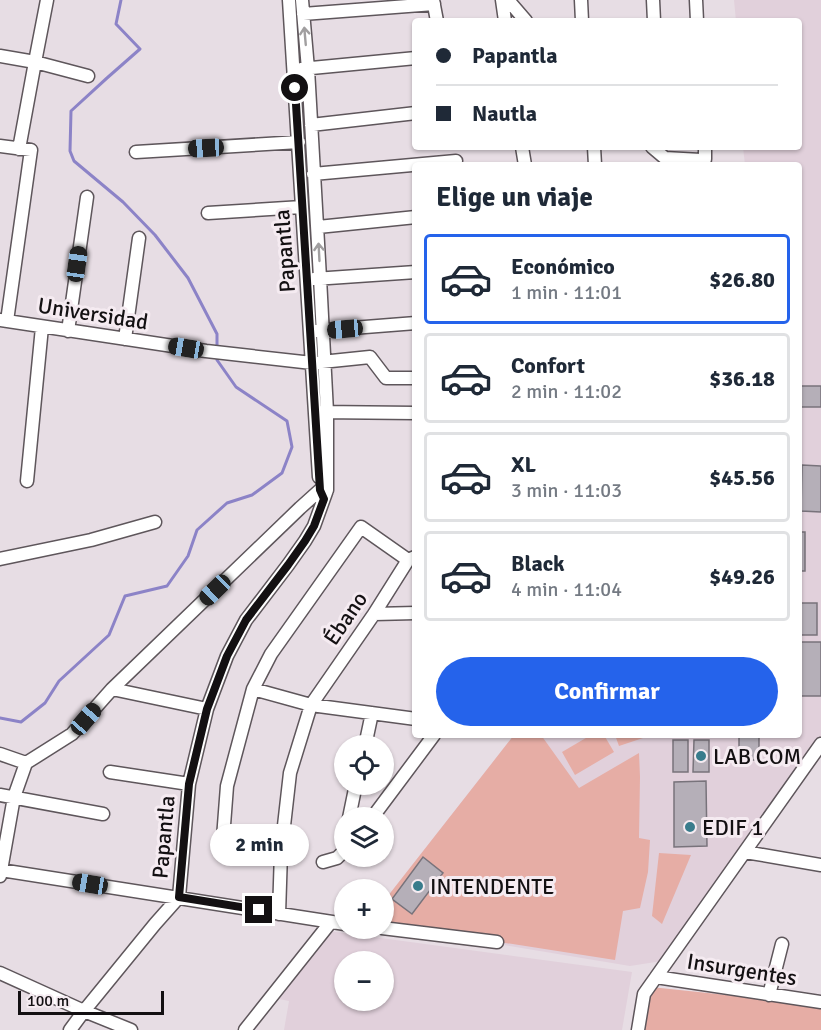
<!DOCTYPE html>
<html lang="es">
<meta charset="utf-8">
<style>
body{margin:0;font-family:Signika,sans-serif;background:#f6f6f7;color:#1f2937;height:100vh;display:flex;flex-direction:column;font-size:22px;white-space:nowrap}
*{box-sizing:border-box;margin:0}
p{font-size:20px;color:#747a83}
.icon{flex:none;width:33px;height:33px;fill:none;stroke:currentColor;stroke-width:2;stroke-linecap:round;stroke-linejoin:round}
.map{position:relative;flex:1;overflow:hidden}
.sheet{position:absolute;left:412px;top:162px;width:390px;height:576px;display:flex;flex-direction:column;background:#fff;border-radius:6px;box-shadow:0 2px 4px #0004}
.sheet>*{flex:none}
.top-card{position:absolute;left:412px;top:18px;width:390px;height:132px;border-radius:6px;box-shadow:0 2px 4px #0004;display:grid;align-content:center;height:132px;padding:0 24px;background:#fff}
.controls{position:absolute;left:334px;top:735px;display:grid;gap:12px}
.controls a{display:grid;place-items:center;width:60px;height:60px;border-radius:50%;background:#fff;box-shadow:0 2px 4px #0004;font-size:30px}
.scale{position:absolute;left:18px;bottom:15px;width:146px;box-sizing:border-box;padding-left:6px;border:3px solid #131012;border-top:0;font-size:16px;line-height:21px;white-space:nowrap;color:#131012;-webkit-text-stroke:4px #f5ebf1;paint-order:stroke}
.end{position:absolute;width:27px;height:27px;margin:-14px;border:8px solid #131012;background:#fff;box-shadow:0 0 0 3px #fff}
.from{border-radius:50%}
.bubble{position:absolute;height:42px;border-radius:21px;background:#fff;box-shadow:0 2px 4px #0004;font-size:20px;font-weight:700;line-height:42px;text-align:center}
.car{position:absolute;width:18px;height:36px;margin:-18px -9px;border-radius:8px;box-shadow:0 0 4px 2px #0007;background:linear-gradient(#222 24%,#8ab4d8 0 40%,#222 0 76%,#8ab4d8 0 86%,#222 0)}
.top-card b{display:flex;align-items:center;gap:21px;height:57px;font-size:22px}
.top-card b+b{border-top:2px solid #e0e1e3}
.top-card i{width:15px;height:15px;background:#1f2937}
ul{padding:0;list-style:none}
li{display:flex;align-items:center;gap:18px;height:90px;margin:0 12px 9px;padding:0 12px;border:3px solid #e0e1e3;border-radius:6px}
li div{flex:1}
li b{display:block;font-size:22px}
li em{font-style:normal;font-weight:700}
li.active{border-color:#2563eb}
li>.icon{width:54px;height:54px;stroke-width:1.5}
h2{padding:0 24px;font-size:27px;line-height:72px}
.action{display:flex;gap:12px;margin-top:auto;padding:12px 24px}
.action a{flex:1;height:69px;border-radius:36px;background:#2563eb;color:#fff;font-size:24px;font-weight:700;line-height:69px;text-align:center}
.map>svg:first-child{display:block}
.built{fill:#e1d0db;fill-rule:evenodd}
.green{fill:#e6ada5}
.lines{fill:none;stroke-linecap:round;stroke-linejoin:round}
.stream{stroke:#8c83c7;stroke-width:3}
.building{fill:#b5afb8;stroke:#78737b;stroke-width:1.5}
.minor-casing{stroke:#5e565b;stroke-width:15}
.minor{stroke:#fff;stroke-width:12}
.oneway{stroke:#a19fa0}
.route{stroke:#131012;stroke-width:8}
.poi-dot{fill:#397c8c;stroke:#f5ebf1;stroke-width:2}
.labels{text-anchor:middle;stroke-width:6;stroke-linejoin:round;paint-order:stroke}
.street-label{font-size:22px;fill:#131012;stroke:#f5ebf1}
.poi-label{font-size:22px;fill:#131012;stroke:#f5ebf1;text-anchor:start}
</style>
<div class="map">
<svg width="821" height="1030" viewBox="0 0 821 1030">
<rect width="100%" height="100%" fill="#e7dde4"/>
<path class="built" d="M 734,0 L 821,0 L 821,740 L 662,961 L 630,966 L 384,925 L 384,901 L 514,735 L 800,735 L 800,165 L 745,165 L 743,147 L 800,147 L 800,21 L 736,21 Z
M 329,931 L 632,972 L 622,1030 L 284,1030 L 289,1001 L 279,999 ZM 345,962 L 384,962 L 384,1000 L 345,1000 Z"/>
<path class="green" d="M 514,735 L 541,735 L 579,788 L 639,753 L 640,777 L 639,838 L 650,840 L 648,872 L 640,908 L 623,911 L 615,960 L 384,924 L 384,901 Z
M 591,735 L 604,735 L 614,752 L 575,775 L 562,752 Z
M 615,735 L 652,735 L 619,746 Z
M 659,853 L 691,855 L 662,924 L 652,916 Z
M 651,987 L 821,1005 L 821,1030 L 640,1030 Z"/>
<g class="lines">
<path class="stream" d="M 121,0 L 116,24 L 140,49 L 107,78 L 71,111 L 70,151 L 74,161 L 123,202 L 155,235 L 188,278 L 217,334 L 217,349
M 0,718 L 21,722 L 45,703 L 59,681 L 109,635 L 125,596 L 167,586 L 188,556 L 197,530 L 227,503 L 252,495 L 282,473 L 292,447 L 287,421 L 236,387 L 217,360 L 217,356"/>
</g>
<path class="building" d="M 800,386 L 821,386 L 821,407 L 800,407 Z
M 802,465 L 821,466 L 821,512 L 801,511 Z
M 800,532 L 805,532 L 805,571 L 800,571 Z
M 801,603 L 817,603 L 817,635 L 800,635 Z
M 800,642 L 821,642 L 821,696 L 800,696 Z
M 739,735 L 759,735 L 759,760 L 739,760 Z
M 673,740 L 688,740 L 688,772 L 673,772 Z
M 694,740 L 709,740 L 709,772 L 693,772 Z
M 706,781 L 707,846 L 674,847 L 674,782 Z
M 423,857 L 443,873 L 412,914 L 392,899 Z"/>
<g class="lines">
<g class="minor-casing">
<path id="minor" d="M 47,0 L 35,62 L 88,76
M 289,0 L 319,477
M 433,0 L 437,21
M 502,0 L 505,21
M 508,0 L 526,21
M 581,0 L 582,21
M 653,0 L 654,21
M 696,0 L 697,21
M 303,14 L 434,4
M 0,56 L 35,62 L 19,149
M 301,69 L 416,58
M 311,125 L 416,113
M 0,146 L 31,150 L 7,321
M 522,147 L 525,165
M 594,147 L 595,165
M 652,147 L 665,158 L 701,160 L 705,159 L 705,147
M 136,152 L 299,142
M 313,174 L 456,161
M 208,213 L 302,207
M 318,227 L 416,217
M 314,279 L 416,272
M 0,320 L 206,351 L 312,363 L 370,357 L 386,378 L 416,378
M 68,331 L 87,197
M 314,331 L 416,323
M 125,339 L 139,238
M 319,412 L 416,413
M 27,481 L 42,327
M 0,559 L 91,540 L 155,522
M 374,614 L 416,613
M 112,689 L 207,709
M 253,689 L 311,705 L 416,719
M 365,746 L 372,713
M 0,754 L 26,763
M 110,772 L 189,784
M 0,795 L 103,814
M 349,818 L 356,784
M 372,818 L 434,735
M 281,852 L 223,838 L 227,786 L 253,689 L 271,654 L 361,527 L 408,560
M 745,852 L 821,865
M 323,862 L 337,858 L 345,850
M 0,870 L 345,924
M 0,876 L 14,797 L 26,763 L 72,734 L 112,689 L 300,508 L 320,490 L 327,490
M 279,914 L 281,852 L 290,773 L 311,705 L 374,614 L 408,560 L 415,557
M 382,928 L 497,942
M 0,973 L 84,1011 L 131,1030
M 656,977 L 821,1002
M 769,995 L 782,944
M 70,1030 L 84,1011 L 155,924 L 179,897 L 189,784 L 207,709 L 227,656 L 246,620 L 288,565 L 305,541 L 314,526 L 327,490 L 327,412 L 320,278 L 308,69 L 302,0
M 245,1030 L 330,923
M 638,1030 L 644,994 L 821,744"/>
</g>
<use href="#minor" class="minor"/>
</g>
<defs><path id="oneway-shaft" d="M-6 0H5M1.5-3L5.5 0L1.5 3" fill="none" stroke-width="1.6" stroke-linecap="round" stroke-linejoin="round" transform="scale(1.5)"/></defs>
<g class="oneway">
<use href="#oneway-shaft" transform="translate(305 36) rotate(-95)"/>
<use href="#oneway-shaft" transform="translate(319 252) rotate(-93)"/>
</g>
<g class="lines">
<path class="route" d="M 259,910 L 179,897 L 189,784 L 207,709 L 227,656 L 246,620 L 288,565 L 305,541 L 314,526 L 324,499 L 320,490 L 295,88"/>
</g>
<g class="poi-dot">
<circle cx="701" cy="756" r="6"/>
<circle cx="690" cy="827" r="6"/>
<circle cx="418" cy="886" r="6"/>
</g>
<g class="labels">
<g class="street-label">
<text transform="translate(284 251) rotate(-94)" y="8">Papantla</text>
<text transform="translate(93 313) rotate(9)" y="8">Universidad</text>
<text transform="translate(345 618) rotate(-56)" y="8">Ébano</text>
<text transform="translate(163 837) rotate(-85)" y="8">Papantla</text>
<text transform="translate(742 969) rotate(9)" y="8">Insurgentes</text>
</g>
<g class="poi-label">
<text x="713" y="764">LAB COM</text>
<text x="702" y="835">EDIF 1</text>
<text x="430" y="894">INTENDENTE</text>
</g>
</g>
</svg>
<div class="controls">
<a><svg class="icon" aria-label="locate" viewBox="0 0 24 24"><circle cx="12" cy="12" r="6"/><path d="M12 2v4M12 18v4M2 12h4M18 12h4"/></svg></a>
<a><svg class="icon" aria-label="layers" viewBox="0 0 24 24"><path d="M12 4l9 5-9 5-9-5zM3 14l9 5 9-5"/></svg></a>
<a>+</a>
<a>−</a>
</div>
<div class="scale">100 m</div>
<i class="end from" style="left:295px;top:88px"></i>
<i class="end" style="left:259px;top:910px"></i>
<div class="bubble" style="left:210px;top:824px;width:99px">2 min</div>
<i class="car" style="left:206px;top:148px;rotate:267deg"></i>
<i class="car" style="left:77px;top:264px;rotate:8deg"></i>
<i class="car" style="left:345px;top:329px;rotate:265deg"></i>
<i class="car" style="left:186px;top:348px;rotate:279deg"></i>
<i class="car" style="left:215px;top:590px;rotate:226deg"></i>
<i class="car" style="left:86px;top:719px;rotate:41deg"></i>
<i class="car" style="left:90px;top:884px;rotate:279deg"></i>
<div class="top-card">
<b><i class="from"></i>Papantla</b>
<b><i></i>Nautla</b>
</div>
<section class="sheet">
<h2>Elige un viaje</h2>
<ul>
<li class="active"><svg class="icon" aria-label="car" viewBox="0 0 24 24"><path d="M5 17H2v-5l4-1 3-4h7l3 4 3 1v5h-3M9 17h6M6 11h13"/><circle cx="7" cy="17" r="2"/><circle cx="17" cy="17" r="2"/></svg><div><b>Económico</b><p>1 min · 11:01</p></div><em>$26.80</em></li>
<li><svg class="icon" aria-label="car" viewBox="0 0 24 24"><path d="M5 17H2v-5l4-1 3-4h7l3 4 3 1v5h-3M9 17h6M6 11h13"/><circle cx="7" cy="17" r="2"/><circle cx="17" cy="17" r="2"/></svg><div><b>Confort</b><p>2 min · 11:02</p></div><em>$36.18</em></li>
<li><svg class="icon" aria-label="car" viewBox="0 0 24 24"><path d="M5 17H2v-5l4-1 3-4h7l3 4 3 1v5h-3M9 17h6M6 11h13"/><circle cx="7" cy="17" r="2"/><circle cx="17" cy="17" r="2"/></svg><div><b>XL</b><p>3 min · 11:03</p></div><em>$45.56</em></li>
<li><svg class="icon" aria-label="car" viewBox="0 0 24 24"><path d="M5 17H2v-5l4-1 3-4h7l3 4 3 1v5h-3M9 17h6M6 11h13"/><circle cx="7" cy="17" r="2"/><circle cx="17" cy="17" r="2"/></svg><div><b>Black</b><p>4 min · 11:04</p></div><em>$49.26</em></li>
</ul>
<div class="action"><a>Confirmar</a></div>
</section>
</div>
